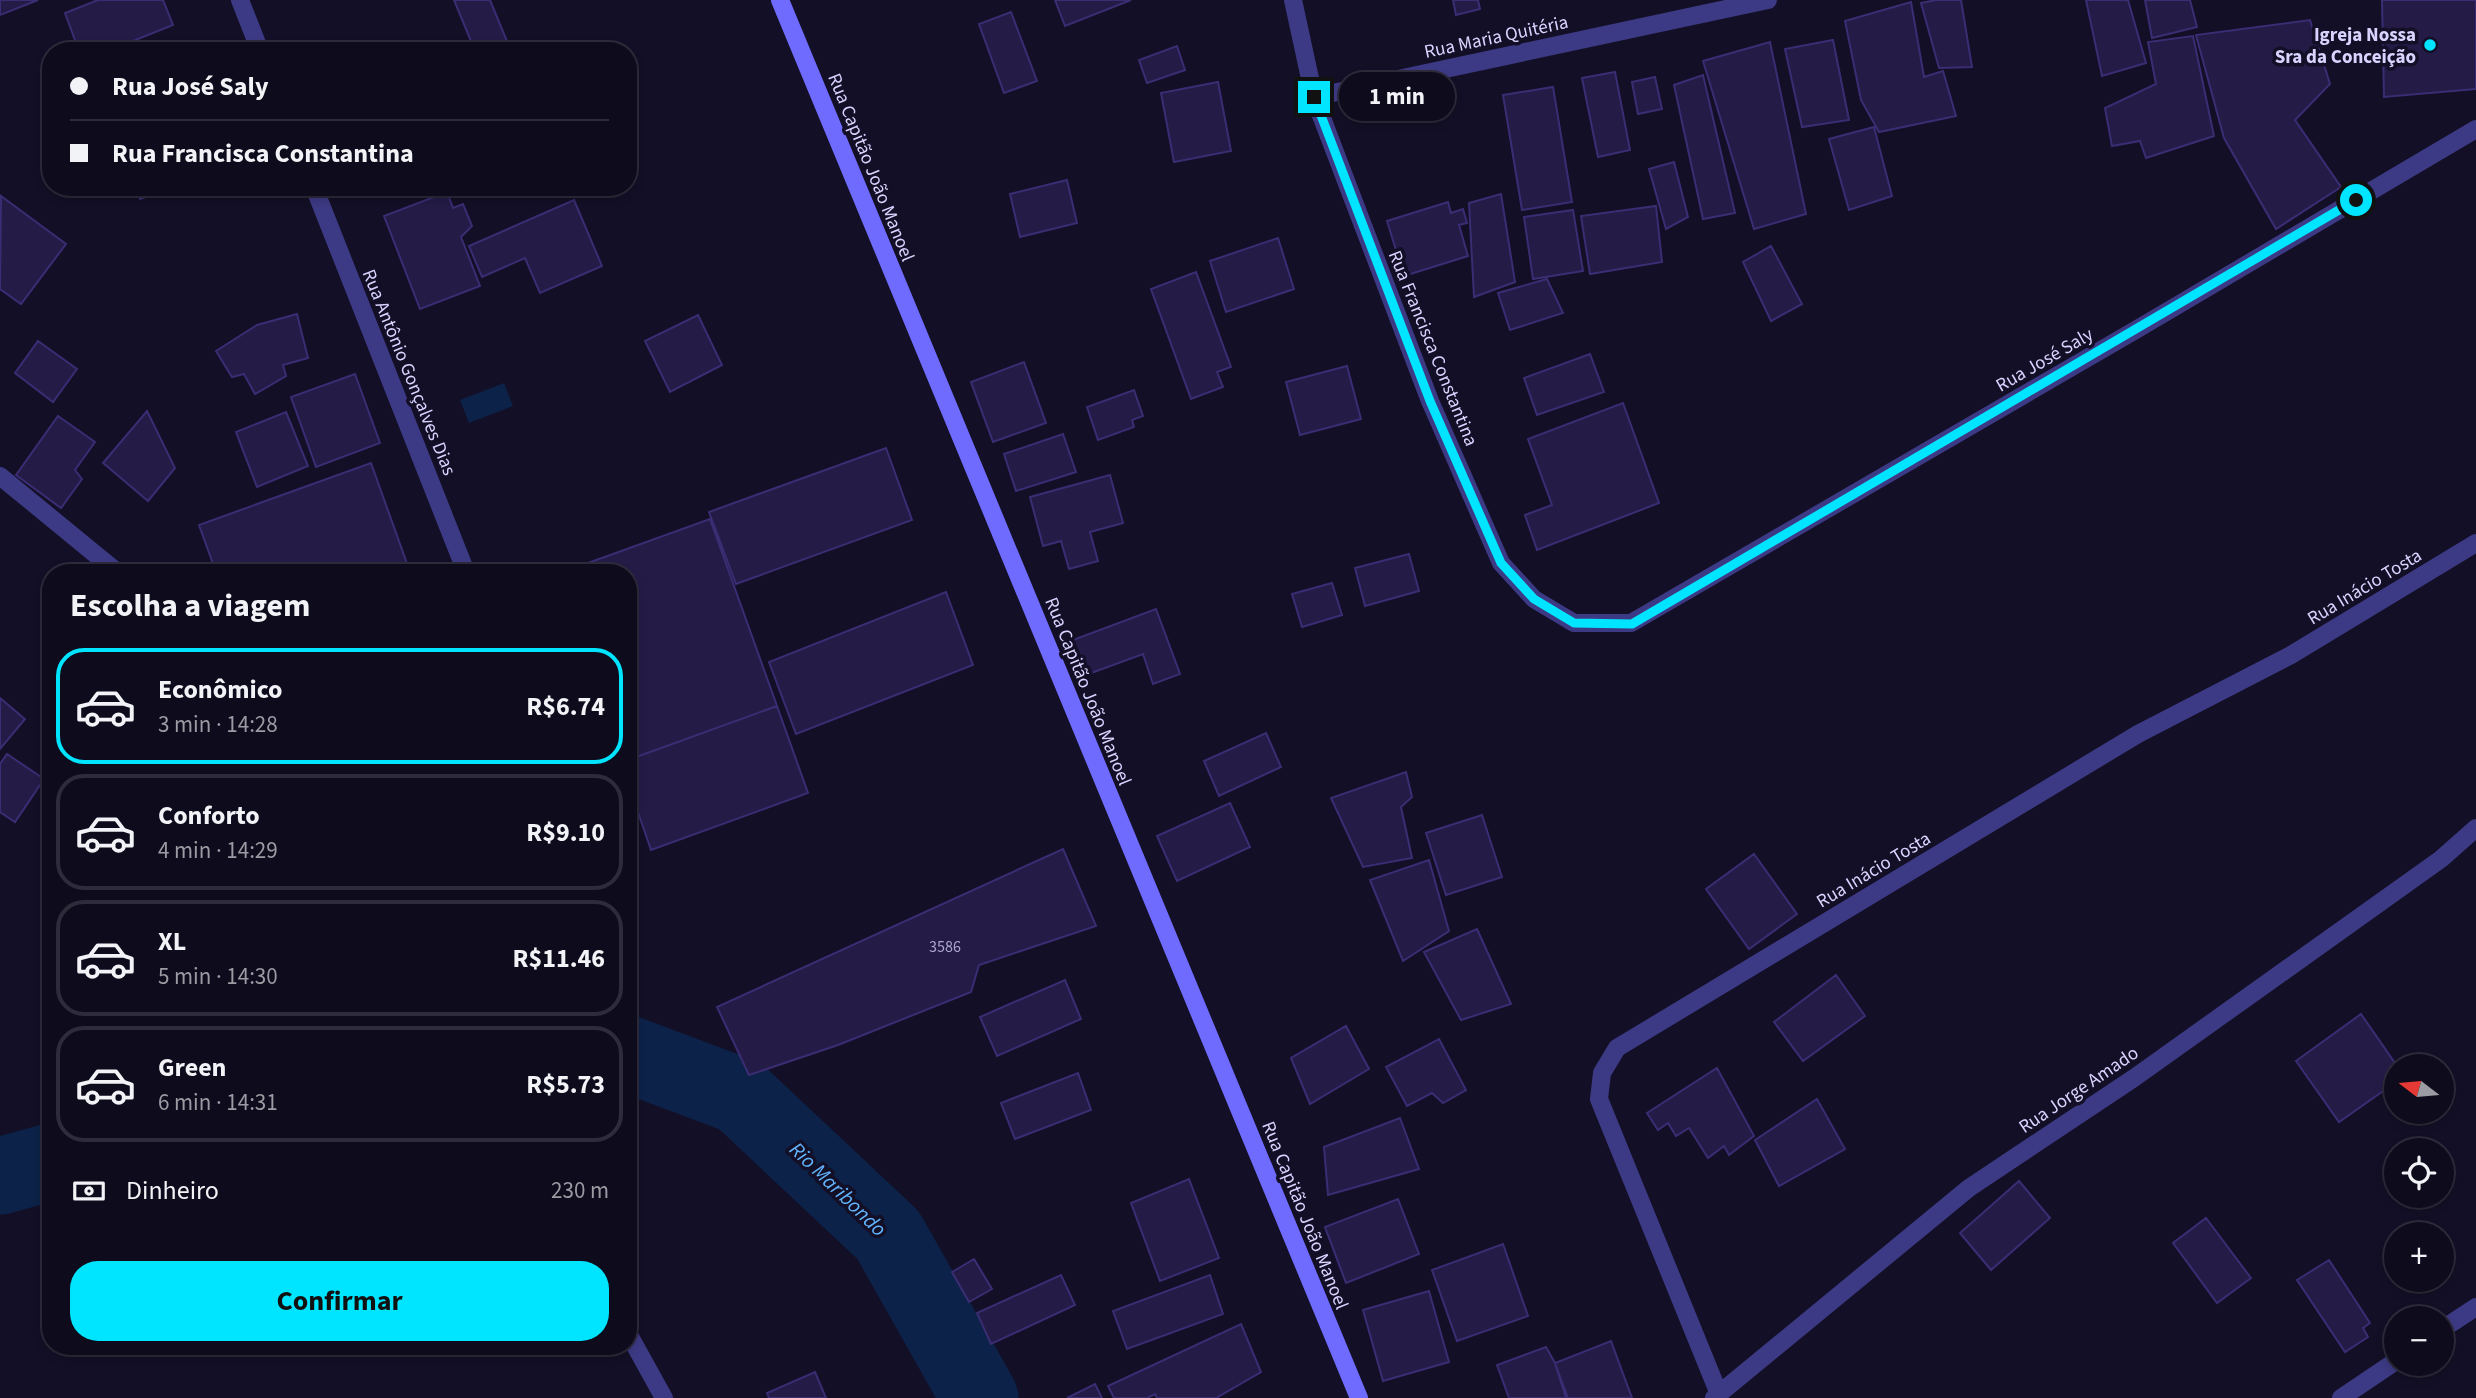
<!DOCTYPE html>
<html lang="pt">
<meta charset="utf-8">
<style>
body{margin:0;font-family:"Source Sans 3",sans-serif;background:#171425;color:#f1f3f6;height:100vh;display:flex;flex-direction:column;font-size:26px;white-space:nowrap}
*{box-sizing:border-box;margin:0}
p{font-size:23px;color:#9b9ba3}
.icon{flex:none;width:38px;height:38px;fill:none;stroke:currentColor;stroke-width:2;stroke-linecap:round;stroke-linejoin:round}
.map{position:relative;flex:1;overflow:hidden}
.details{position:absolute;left:42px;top:564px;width:595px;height:791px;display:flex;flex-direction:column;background:#0e0b1c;border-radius:28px;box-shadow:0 4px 10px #0003,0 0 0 2px #2e2b3b}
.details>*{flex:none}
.guide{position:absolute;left:42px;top:42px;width:595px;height:154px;border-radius:28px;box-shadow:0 4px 10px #0003,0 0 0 2px #2e2b3b;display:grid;align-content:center;height:154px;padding:0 28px;background:#0e0b1c}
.needle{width:46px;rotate:286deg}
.fabs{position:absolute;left:2384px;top:1054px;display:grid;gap:14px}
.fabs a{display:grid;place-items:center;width:70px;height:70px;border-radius:50%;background:#0e0b1c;box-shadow:0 4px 10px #0003,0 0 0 2px #2e2b3b;font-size:35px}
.end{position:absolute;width:32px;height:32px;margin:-16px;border:9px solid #00e5ff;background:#111;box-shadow:0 0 0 4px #111}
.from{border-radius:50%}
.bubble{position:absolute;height:49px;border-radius:24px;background:#0e0b1c;box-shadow:0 4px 10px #0003,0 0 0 2px #2e2b3b;font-size:23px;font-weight:700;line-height:49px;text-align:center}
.guide b{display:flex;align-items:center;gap:24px;height:66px;font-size:26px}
.guide b+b{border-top:2px solid #2e2b3b}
.guide i{width:18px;height:18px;background:#f1f3f6}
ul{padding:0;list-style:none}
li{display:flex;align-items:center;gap:21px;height:116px;margin:0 14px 10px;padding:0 14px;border:4px solid #2e2b3b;border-radius:28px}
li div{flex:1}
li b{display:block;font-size:26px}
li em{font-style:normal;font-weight:700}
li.current{border-color:#00e5ff}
li>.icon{width:63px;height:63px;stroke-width:1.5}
h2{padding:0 28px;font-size:32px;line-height:84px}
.pay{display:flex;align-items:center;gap:18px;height:77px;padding:0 28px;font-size:26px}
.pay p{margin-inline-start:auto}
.action{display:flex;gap:14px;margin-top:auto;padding:14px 28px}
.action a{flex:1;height:80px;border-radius:28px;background:#00e5ff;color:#111;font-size:28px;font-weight:700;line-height:80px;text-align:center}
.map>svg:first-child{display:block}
.water{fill:#0c2248}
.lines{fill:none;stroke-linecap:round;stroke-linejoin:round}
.river{stroke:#0c2248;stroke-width:77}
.building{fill:#241b47;stroke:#3b2d73;stroke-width:2}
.minor{stroke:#3d3a85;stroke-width:18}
.secondary{stroke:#6f6bff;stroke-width:18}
.route{stroke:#00e5ff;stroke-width:9}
.poi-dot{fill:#00e5ff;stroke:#130f26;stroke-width:2.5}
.labels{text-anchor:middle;stroke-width:7;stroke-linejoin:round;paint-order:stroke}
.number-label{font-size:16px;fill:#aca6d1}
.poi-label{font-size:19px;font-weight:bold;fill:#d9d4ff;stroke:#130f26;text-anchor:end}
.street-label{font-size:19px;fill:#d9d4ff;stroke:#130f26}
.water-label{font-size:21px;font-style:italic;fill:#62b6ff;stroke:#130f26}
</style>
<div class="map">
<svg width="2476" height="1398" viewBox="0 0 2476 1398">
<rect width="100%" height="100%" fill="#130f26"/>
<path class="water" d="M 504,383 L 513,406 L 469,423 L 460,400 Z"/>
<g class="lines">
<path class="river" d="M 628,1054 L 740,1096 L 888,1235 L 980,1398
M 0,1176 L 51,1162"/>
</g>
<path class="building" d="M 0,0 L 38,0 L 0,15 Z
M 98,0 L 163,0 L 173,25 L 108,51 L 79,51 L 65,13 Z
M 454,0 L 490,0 L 511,51 L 475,51 Z
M 1055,0 L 1131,0 L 1065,26 Z
M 1453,0 L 1478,0 L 1480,9 L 1456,15 Z
M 1936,0 L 1961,0 L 1972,67 L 1939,68 L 1921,3 Z
M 2086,0 L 2128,0 L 2146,63 L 2102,76 Z
M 2145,0 L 2190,0 L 2197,27 L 2152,38 Z
M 2382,0 L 2476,0 L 2476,89 L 2384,97 Z
M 1911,2 L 1924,77 L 1943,71 L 1956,116 L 1879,132 L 1861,100 L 1845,21 Z
M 1011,12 L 1037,81 L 1004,93 L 979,24 Z
M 2310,20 L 2330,84 L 2295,120 L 2341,187 L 2276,229 L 2224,138 L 2196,35 Z
M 2193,36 L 2214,136 L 2146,158 L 2140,141 L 2112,146 L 2105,108 L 2156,84 L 2148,42 Z
M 1833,40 L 1849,120 L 1802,127 L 1785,49 Z
M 1770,42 L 1806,214 L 1754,229 L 1703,61 Z
M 1177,46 L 1185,70 L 1147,83 L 1139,60 Z
M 1615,72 L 1630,150 L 1598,157 L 1582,78 Z
M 1703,75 L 1735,213 L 1703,219 L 1674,85 Z
M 1655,77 L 1662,109 L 1638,114 L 1632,82 Z
M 1218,82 L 1231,151 L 1174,162 L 1161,93 Z
M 1553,87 L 1572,202 L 1522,210 L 1503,95 Z
M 1874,127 L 1892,196 L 1849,210 L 1829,139 Z
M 1674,162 L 1688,217 L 1666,229 L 1649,169 Z
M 1067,180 L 1077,223 L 1020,237 L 1010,194 Z
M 136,187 L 174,187 L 140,199 Z
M 447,192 L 453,208 L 463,204 L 472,226 L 461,237 L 480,286 L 420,309 L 384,216 Z
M 1501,194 L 1515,282 L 1474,297 L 1469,203 Z
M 1,196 L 66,244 L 21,304 L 0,289 Z
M 574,200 L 602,266 L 540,293 L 525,258 L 482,277 L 469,246 Z
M 1448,202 L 1451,213 L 1463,209 L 1467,223 L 1459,225 L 1468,256 L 1404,276 L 1387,221 Z
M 1656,206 L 1662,262 L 1590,274 L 1581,216 Z
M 1573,210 L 1583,271 L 1533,279 L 1524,217 Z
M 1278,238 L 1294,289 L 1226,312 L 1210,261 Z
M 1771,246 L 1802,304 L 1771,321 L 1743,262 Z
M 1196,272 L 1231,367 L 1217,372 L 1223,387 L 1191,399 L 1151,289 Z
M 1547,279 L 1563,313 L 1510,330 L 1498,293 Z
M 297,314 L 308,358 L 283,365 L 286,376 L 255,394 L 244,374 L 232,377 L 216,351 L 257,325 Z
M 698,315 L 722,365 L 670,392 L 645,341 Z
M 38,341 L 77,369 L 53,402 L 15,373 Z
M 1590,354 L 1604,392 L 1537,415 L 1524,378 Z
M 1024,362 L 1046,423 L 993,442 L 971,382 Z
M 1347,366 L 1361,419 L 1300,435 L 1286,382 Z
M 355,374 L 380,443 L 316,467 L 291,397 Z
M 1134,390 L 1143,416 L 1132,420 L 1134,427 L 1098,440 L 1087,407 Z
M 1623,403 L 1659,503 L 1537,550 L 1525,515 L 1552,505 L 1528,439 Z
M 147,411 L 175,468 L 148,501 L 103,463 Z
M 286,412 L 308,466 L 257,487 L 236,432 Z
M 58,416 L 95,442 L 75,470 L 82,479 L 61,508 L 16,475 Z
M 1063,434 L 1076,472 L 1016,491 L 1004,454 Z
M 886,448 L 912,520 L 736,584 L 709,512 Z
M 371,463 L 410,572 L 216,572 L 199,525 Z
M 1110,475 L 1123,523 L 1090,532 L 1098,561 L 1069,569 L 1061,541 L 1043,546 L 1030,497 Z
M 710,519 L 777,706 L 628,760 L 628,572 L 563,572 Z
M 1409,554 L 1419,591 L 1365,606 L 1355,568 Z
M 1332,583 L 1342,615 L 1302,627 L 1292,594 Z
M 946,592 L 973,665 L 796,734 L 769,662 Z
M 1156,609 L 1180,674 L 1153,684 L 1143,654 L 1075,679 L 1062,644 Z
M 0,698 L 25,719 L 0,749 Z
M 777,706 L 808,793 L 651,850 L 628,783 L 628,760 Z
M 1266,733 L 1281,767 L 1219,796 L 1204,761 Z
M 7,754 L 44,779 L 15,822 L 0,812 L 0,764 Z
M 1406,772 L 1412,797 L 1401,807 L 1412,858 L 1363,867 L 1331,798 Z
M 1230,803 L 1250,847 L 1177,881 L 1157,836 Z
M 1482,815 L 1502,877 L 1446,895 L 1426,833 Z
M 1063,849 L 1096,926 L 979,965 L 971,992 L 838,1045 L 749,1075 L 717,1007 Z
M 1754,854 L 1797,914 L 1749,949 L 1706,889 Z
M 1429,860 L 1449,931 L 1403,961 L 1370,880 Z
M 1477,929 L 1511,1004 L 1461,1020 L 1424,952 Z
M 1836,975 L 1865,1016 L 1803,1061 L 1774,1022 Z
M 1065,980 L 1081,1019 L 997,1056 L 980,1017 Z
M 2361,1014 L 2397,1066 L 2396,1082 L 2339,1122 L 2296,1061 Z
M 1346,1026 L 1369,1069 L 1310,1104 L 1291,1058 Z
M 1439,1039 L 1466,1090 L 1443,1103 L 1432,1093 L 1407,1106 L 1386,1067 Z
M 1717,1068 L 1754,1136 L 1729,1155 L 1724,1146 L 1708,1158 L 1689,1128 L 1676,1136 L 1668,1123 L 1658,1130 L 1647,1113 Z
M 1078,1073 L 1091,1110 L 1015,1139 L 1001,1103 Z
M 1817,1099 L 1845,1149 L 1779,1186 L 1755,1140 Z
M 1400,1118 L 1419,1169 L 1328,1195 L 1324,1147 Z
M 1189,1179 L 1219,1258 L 1160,1281 L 1131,1203 Z
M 2019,1181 L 2050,1218 L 1991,1270 L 1960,1233 Z
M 1398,1199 L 1419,1254 L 1346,1283 L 1325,1227 Z
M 2206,1218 L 2251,1278 L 2217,1303 L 2173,1243 Z
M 1503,1244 L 1528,1316 L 1457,1341 L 1432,1270 Z
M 974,1259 L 992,1289 L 969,1302 L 952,1272 Z
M 2329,1260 L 2370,1323 L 2363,1328 L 2368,1337 L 2345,1352 L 2297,1280 Z
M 1061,1275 L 1075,1305 L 991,1344 L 977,1313 Z
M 1210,1275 L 1223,1314 L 1127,1349 L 1113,1311 Z
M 1429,1291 L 1449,1362 L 1383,1381 L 1363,1310 Z
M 1241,1324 L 1261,1372 L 1216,1398 L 1157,1398 L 1155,1394 L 1147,1398 L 1114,1398 L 1108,1386 Z
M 1611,1341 L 1632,1398 L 1568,1398 L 1555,1363 Z
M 1546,1347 L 1555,1363 L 1566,1398 L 1509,1398 L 1497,1365 Z
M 815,1372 L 826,1398 L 769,1398 L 767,1393 Z
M 1095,1384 L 1102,1398 L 1067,1398 Z"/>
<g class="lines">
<path class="minor" d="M 240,0 L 260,51
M 1293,0 L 1314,97 L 1430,401 L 1501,563 L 1534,599 L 1574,623 L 1631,623 L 2139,328 L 2476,129
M 1314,97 L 1768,0
M 314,187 L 466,572
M 0,476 L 117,572
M 2441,1330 L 2476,1307
M 628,1333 L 664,1398
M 1719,1394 L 1599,1099 L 1602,1073 L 1617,1048 L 2138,734 L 2291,655 L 2476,543
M 1714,1398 L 1969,1188 L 2134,1078 L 2441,859 L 2476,828
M 2341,1398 L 2396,1361"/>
<path class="secondary" d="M 780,0 L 1359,1398"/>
</g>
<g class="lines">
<path class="route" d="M 1314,97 L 1430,401 L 1501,563 L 1534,599 L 1574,623 L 1632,624 L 2356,200"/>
</g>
<circle class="poi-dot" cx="2430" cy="45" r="7"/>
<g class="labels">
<g class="number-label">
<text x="945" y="952">3586</text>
</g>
<g class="poi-label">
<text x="2416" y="41">Igreja Nossa<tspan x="2416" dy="22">Sra da Conceição</tspan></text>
</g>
<g class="street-label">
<text transform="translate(1496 36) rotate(-12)" y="7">Rua Maria Quitéria</text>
<text transform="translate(872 167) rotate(68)" y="7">Rua Capitão João Manoel</text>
<text transform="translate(1434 348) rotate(68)" y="7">Rua Francisca Constantina</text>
<text transform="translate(2044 359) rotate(-30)" y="7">Rua José Saly</text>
<text transform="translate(410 372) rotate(68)" y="7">Rua Antônio Gonçalves Dias</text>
<text transform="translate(2364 586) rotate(-31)" y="7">Rua Inácio Tosta</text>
<text transform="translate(1089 691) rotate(68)" y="7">Rua Capitão João Manoel</text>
<text transform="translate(1873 869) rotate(-31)" y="7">Rua Inácio Tosta</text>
<text transform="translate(2078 1089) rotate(-34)" y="7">Rua Jorge Amado</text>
<text transform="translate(1306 1215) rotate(68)" y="7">Rua Capitão João Manoel</text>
</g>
<g class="water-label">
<text transform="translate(838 1189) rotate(44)" y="7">Rio Maribondo</text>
</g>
</g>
</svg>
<div class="fabs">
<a><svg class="needle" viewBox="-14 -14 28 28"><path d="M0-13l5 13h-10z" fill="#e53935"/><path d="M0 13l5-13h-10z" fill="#9b9ba3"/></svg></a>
<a><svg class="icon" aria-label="locate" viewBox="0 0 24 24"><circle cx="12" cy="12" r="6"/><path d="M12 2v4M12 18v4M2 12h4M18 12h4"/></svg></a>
<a>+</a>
<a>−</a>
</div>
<i class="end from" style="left:2356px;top:200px"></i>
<i class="end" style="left:1314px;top:97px"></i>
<div class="bubble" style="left:1339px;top:72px;width:116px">1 min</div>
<div class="guide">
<b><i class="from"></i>Rua José Saly</b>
<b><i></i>Rua Francisca Constantina</b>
</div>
<section class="details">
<h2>Escolha a viagem</h2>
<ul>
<li class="current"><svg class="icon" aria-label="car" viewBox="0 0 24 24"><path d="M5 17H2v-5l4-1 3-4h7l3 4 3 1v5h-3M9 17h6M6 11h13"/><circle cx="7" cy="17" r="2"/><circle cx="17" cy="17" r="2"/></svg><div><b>Econômico</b><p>3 min · 14:28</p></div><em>R$6.74</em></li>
<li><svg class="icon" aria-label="car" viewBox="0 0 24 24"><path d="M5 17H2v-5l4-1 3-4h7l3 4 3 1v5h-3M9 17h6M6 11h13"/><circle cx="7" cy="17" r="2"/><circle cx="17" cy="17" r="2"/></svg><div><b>Conforto</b><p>4 min · 14:29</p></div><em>R$9.10</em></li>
<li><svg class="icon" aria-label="car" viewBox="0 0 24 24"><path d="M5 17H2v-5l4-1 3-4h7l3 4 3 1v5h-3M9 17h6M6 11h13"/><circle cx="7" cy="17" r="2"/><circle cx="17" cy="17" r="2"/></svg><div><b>XL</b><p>5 min · 14:30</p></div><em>R$11.46</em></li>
<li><svg class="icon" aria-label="car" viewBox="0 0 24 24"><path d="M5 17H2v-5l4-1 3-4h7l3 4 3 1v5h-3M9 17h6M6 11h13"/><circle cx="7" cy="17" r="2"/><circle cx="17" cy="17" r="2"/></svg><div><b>Green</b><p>6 min · 14:31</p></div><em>R$5.73</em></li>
</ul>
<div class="pay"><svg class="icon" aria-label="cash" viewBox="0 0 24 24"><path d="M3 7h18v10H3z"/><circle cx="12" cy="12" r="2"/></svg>Dinheiro<p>230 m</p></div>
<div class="action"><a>Confirmar</a></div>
</section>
</div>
